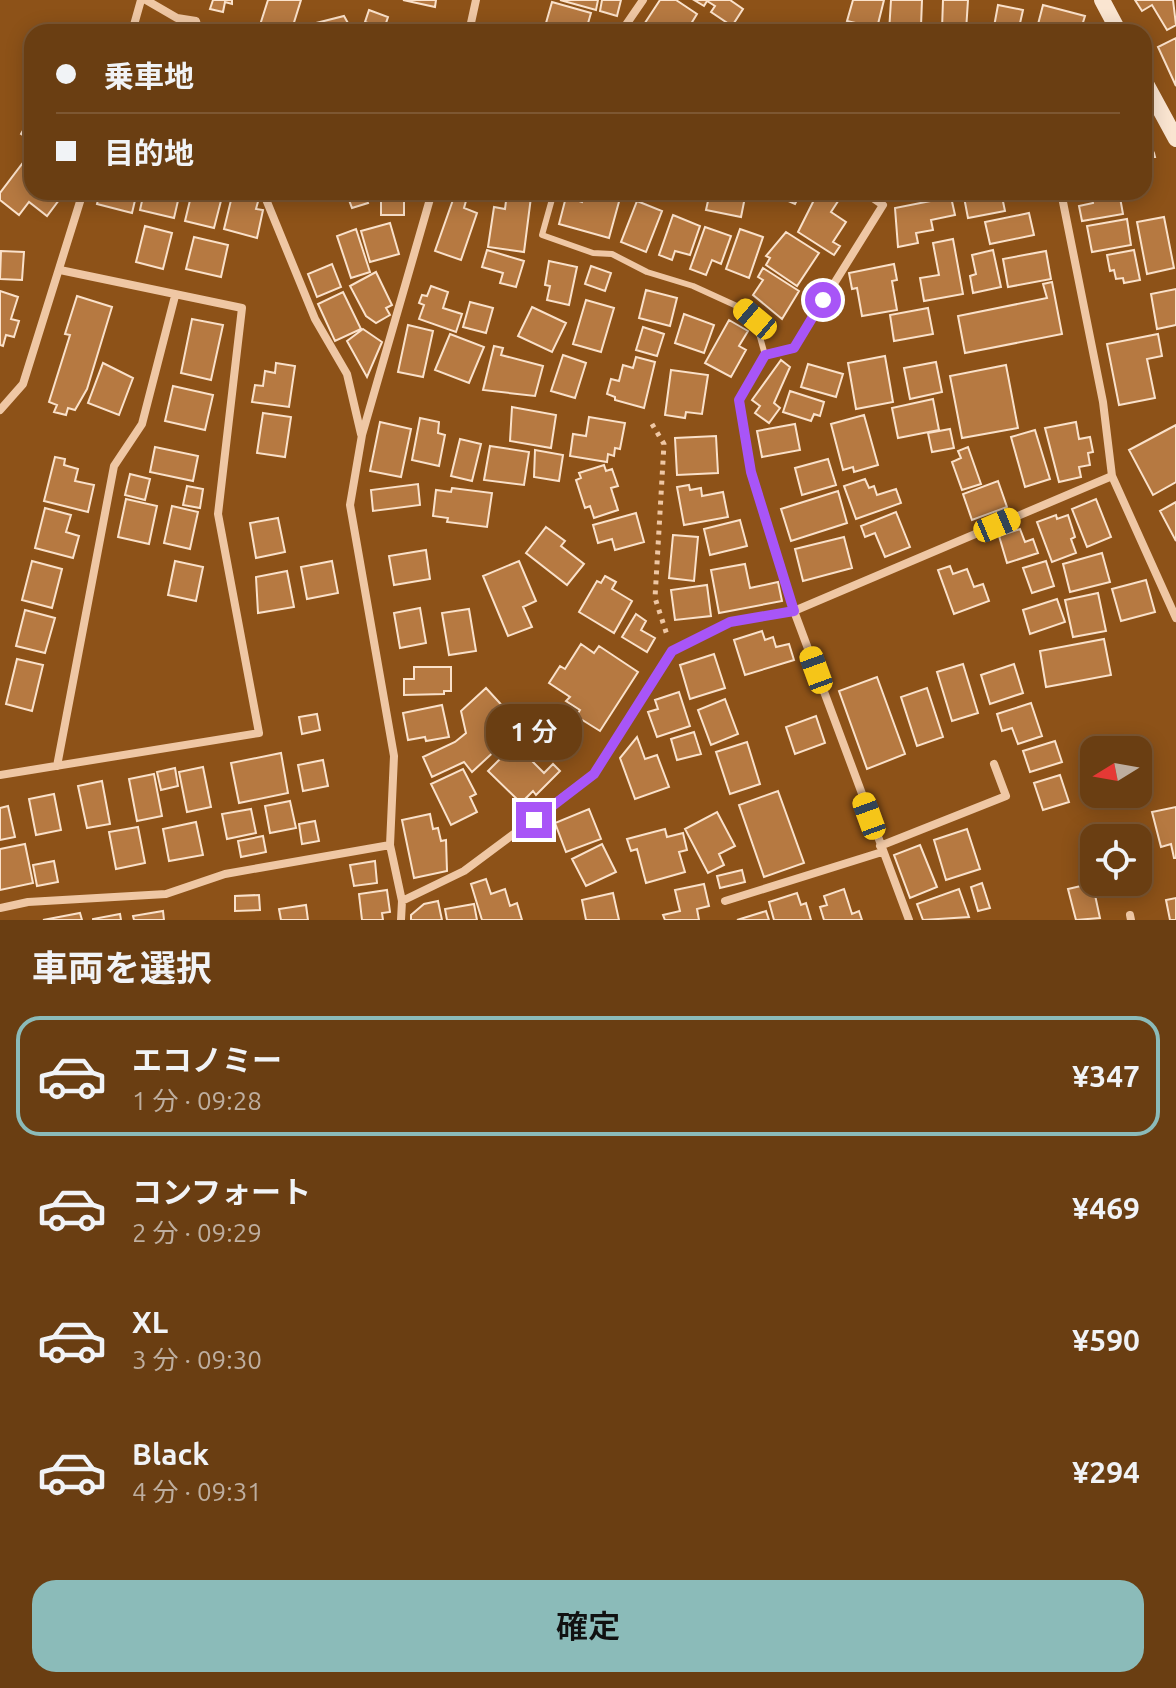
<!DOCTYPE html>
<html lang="ja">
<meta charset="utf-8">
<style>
body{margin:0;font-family:Ubuntu,"Noto Sans JP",sans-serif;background:#724920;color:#f1f3f6;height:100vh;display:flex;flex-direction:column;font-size:30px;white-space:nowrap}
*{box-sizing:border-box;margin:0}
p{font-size:26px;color:#beae9f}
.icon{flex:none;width:44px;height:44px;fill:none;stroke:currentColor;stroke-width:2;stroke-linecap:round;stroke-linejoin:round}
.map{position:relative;height:920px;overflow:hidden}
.side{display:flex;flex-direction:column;background:#6a3e12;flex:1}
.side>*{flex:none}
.top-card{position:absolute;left:24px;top:24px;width:1128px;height:176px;border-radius:24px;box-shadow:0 4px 20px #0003,0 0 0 2px #7d5732;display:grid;align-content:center;height:176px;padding:0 32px;background:#6a3e12}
.needle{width:52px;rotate:259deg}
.tools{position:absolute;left:1080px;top:736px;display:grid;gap:16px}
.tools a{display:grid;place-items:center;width:72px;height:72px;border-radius:16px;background:#6a3e12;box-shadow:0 4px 20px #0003,0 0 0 2px #7d5732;font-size:40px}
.end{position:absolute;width:36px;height:36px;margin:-18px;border:10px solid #a855f7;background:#fff;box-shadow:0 0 0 4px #fff}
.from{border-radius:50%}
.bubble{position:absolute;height:56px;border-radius:24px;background:#6a3e12;box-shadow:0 4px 20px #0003,0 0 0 2px #7d5732;font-size:26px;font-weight:600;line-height:56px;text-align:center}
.car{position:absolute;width:24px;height:48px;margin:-24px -12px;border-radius:10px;box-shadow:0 0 6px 2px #0007;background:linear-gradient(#f5c518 24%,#345 0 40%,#f5c518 0 76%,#345 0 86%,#f5c518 0)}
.top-card b{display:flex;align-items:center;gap:28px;height:76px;font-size:30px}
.top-card b+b{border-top:2px solid #7d5732}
.top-card i{width:20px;height:20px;background:#f1f3f6}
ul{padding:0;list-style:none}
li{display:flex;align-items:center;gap:24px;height:120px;margin:0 16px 12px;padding:0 16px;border:4px solid transparent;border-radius:24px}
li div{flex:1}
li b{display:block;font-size:30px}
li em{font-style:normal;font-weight:600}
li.active{border-color:#8bbbb9}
li>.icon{width:72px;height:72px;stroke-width:1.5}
h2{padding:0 32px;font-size:36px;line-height:96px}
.primary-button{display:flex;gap:16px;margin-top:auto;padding:16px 32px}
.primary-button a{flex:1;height:92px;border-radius:24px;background:#8bbbb9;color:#111;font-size:32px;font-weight:600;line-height:92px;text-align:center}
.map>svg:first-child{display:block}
.building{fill:#b67941;stroke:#fae1ca;stroke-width:2}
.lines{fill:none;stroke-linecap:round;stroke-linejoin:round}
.path{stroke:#efc7a4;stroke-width:5;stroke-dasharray:4 6;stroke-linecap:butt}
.lane{stroke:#efc7a4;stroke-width:6}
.street{stroke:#efc7a4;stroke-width:8}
.secondary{stroke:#fae5d1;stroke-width:16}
.route{stroke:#a855f7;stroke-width:10}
</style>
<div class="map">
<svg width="1176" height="920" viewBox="0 0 1176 920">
<rect width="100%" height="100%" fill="#8d5218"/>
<path class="building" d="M 213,0 L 232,0 L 232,4 L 225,2 L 223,12 L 210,9 Z
M 268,0 L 301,0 L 291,32 L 260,25 Z
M 403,0 L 436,0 L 435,7 Z
M 560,0 L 598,0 L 596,10 Z
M 602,0 L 621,0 L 617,16 L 600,11 Z
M 660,0 L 676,0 L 697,14 L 686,32 L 639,32 Z
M 694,0 L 730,0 L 743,9 L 732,26 L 711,12 L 715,6 L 707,1 L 704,6 Z
M 853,0 L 884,0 L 877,28 L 847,21 Z
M 891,0 L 922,0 L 921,26 L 907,25 L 906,32 L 889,32 Z
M 943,0 L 968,0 L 966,31 L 942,29 Z
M 1135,0 L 1173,0 L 1176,25 L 1167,30 L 1152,5 L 1142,11 Z
M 552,2 L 591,13 L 586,30 L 544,30 Z
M 998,5 L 1023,10 L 1018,32 L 993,32 Z
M 1043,5 L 1085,16 L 1080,32 L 1036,32 Z
M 369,10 L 388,17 L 384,29 L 365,22 Z
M 344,16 L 353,32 L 318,32 L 316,23 Z
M 1176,38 L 1176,86 L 1158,47 Z
M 32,115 L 32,141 L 21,134 Z
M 1144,134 L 1154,153 L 1155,157 L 1144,157 Z
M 22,164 L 28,169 L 32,165 L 32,192 L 65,192 L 47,216 L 29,202 L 19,215 L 0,200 L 0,193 Z
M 100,192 L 137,192 L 132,213 L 97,204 Z
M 144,192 L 180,192 L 174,218 L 140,210 Z
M 192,192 L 223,193 L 214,228 L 185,221 Z
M 233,192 L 259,198 L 256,209 L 263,210 L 257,238 L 224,229 Z
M 346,192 L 364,192 L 368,203 L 352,208 Z
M 381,192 L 404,192 L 404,215 L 381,215 Z
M 584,192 L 620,198 L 609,238 L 559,224 L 566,197 L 582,202 Z
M 710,192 L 746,192 L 741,217 L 706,210 Z
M 768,192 L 801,192 L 795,204 Z
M 818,192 L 844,192 L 831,212 L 846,222 L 833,242 L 840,246 L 834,255 L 798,232 Z
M 963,192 L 1001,192 L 1005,211 L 968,218 Z
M 1119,192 L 1123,214 L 1082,221 L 1079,206 L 1093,203 L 1092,194 Z
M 507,193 L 531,197 L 524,252 L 488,247 L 494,207 L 505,209 Z
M 454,197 L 466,201 L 464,208 L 477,213 L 461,260 L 435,251 Z
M 951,197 L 955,215 L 931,220 L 933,230 L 916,233 L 918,243 L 898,247 L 895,208 Z
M 637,201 L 662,211 L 646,252 L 621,242 Z
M 1029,213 L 1034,235 L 990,244 L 985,222 Z
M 673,215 L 700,226 L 690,255 L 675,251 L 672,260 L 659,255 Z
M 1164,217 L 1174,268 L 1147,274 L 1137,222 Z
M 1127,219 L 1131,245 L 1092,252 L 1087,226 Z
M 390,223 L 399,254 L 370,262 L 361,231 Z
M 145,226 L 172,233 L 163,269 L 136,262 Z
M 705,227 L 731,236 L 721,264 L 712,260 L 706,275 L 690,269 Z
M 356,229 L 370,272 L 351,278 L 337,236 Z
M 740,229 L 763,237 L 749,278 L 726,269 Z
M 786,232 L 819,253 L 797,286 L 766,265 L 770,258 L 766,256 Z
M 194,237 L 228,245 L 221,277 L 186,269 Z
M 953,239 L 963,294 L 924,301 L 920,278 L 939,275 L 933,243 Z
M 487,250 L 524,261 L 516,287 L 500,283 L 503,273 L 482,267 Z
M 993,250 L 1001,287 L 973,293 L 970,276 L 976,274 L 972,255 Z
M 1134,250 L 1140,280 L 1124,283 L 1123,278 L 1116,279 L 1114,270 L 1110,271 L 1107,255 Z
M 1,251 L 24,252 L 22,280 L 0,279 Z
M 1046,251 L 1051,279 L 1008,287 L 1003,259 Z
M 549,261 L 577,267 L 569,305 L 547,300 L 550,286 L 545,285 Z
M 332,264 L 341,287 L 317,297 L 308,274 Z
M 894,264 L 897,280 L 892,281 L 897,310 L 862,316 L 857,288 L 852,289 L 849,273 Z
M 591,266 L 611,273 L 605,291 L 585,284 Z
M 763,268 L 799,291 L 782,319 L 753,295 L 763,280 L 758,277 Z
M 376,272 L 392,305 L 386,308 L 390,315 L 376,323 L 366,316 L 350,286 Z
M 1052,282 L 1062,334 L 965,353 L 958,316 L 1047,298 L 1043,284 Z
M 431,286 L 448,292 L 443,308 L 462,314 L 456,332 L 419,319 L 424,305 L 419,303 L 422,295 L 427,296 Z
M 1176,289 L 1176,325 L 1157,329 L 1151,294 Z
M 646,290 L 677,298 L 670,326 L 639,318 Z
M 0,291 L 18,297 L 11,319 L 19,321 L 14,337 L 6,335 L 3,346 L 0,345 Z
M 343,292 L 361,329 L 335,341 L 318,304 Z
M 77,296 L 112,307 L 87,389 L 75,410 L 68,408 L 66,415 L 54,412 L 57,405 L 49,402 L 70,335 L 65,334 Z
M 586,300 L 614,308 L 601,352 L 573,344 Z
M 470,302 L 493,308 L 486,333 L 463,327 Z
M 532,307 L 566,323 L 552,352 L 518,336 Z
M 928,308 L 933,334 L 894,341 L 890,315 Z
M 684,314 L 714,325 L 704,353 L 675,343 Z
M 192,319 L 223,325 L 211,380 L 181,373 Z
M 729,320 L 748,331 L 739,346 L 746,350 L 731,377 L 705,363 Z
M 408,325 L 433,331 L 423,377 L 398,372 Z
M 643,327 L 664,334 L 657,356 L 636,350 Z
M 363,329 L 382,342 L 367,377 L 347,341 Z
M 450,334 L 484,347 L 469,383 L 435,370 Z
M 1158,334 L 1162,356 L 1147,359 L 1155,398 L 1119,405 L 1107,344 Z
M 494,346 L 503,348 L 501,355 L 543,366 L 535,396 L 483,390 Z
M 563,355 L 586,363 L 575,398 L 551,391 Z
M 885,356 L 893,402 L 856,409 L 848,363 Z
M 636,357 L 655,362 L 644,408 L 615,400 L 615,397 L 607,394 L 611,379 L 619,381 L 623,365 L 633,368 Z
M 781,360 L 790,367 L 774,403 L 780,408 L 769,423 L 755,413 L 760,406 L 752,400 Z
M 936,362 L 942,392 L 910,399 L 904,368 Z
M 103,363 L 133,378 L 119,415 L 88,403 Z
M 276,363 L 295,366 L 289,407 L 252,402 L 255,385 L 263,386 L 265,371 L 275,373 Z
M 808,364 L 843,374 L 836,397 L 801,387 Z
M 1006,365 L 1018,428 L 962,438 L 950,376 Z
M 671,370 L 708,375 L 702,414 L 686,412 L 685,418 L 665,415 Z
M 173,386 L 213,395 L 205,430 L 165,421 Z
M 790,391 L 824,402 L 820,416 L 814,414 L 811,421 L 783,412 Z
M 933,399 L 939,430 L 898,438 L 892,408 Z
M 512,407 L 556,415 L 551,448 L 510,441 Z
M 263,413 L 291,417 L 285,457 L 257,453 Z
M 864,415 L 878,465 L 854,472 L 853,467 L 843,470 L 831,424 Z
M 589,417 L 625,423 L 620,449 L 615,448 L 614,456 L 608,454 L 607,462 L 570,456 L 573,434 L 586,436 Z
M 420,418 L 439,422 L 438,433 L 445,435 L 439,466 L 412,460 Z
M 380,422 L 411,429 L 401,477 L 370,471 Z
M 1076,422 L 1079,439 L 1090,437 L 1093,452 L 1088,453 L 1090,465 L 1079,467 L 1081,477 L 1059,482 L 1045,428 Z
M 795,424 L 800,450 L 762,457 L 757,431 Z
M 1176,425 L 1176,482 L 1153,495 L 1129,450 Z
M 950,429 L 954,448 L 932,452 L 928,433 Z
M 1035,430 L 1050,479 L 1025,487 L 1011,437 Z
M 716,436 L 718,473 L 677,475 L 675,438 Z
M 460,439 L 481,444 L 472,481 L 451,476 Z
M 490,446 L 529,452 L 524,485 L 484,480 Z
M 155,447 L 198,456 L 193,481 L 150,472 Z
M 968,447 L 981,484 L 962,490 L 952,462 L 961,458 L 958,451 Z
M 535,450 L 563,455 L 559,481 L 534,477 Z
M 55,457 L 65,459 L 64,465 L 78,469 L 75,481 L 94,485 L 88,512 L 44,501 Z
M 828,459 L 836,485 L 802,495 L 795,468 Z
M 604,465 L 606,471 L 612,469 L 618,486 L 611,488 L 618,510 L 594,518 L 590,506 L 585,508 L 576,480 L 581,478 L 579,473 Z
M 130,474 L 150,479 L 145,500 L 125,495 Z
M 865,479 L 869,488 L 874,486 L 877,495 L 896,489 L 901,503 L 856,519 L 844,486 Z
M 998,481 L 1007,507 L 972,520 L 963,494 Z
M 418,484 L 420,505 L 373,511 L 371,490 Z
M 689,485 L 690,490 L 701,488 L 702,496 L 723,492 L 728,517 L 684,525 L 677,487 Z
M 187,486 L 203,489 L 200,508 L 183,505 Z
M 452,488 L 492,493 L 487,527 L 447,522 L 448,518 L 433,516 L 436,490 L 451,492 Z
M 838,491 L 847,523 L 791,541 L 781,509 Z
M 126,499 L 157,506 L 149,544 L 118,537 Z
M 1096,499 L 1111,537 L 1087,547 L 1072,509 Z
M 1176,502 L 1176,541 L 1160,511 Z
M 172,506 L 198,512 L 190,549 L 164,543 Z
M 45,508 L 71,515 L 66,532 L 79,536 L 73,558 L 35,548 Z
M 896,512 L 910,547 L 885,557 L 875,533 L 865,537 L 861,526 Z
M 636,513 L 644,542 L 615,550 L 612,539 L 598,543 L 593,525 Z
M 1056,515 L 1057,519 L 1068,515 L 1075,537 L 1071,539 L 1076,553 L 1052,562 L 1037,522 Z
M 278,518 L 285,552 L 256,558 L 250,523 Z
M 740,520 L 747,546 L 710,555 L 704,529 Z
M 546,527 L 565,541 L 561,546 L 584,564 L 567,585 L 526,553 Z
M 1020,529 L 1025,542 L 1033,539 L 1038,553 L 1007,563 L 999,536 Z
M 673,535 L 698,537 L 694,581 L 669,578 Z
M 844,537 L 852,568 L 803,581 L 795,549 Z
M 426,550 L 430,579 L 394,585 L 389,556 Z
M 1102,553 L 1110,582 L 1070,592 L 1063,564 Z
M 32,561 L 62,569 L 52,608 L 22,600 Z
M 175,561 L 203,567 L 196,601 L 168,595 Z
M 332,561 L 338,593 L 307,599 L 301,567 Z
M 519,561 L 536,601 L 523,607 L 532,627 L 508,636 L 483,576 Z
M 1046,561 L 1054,586 L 1032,593 L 1023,568 Z
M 745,564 L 750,588 L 778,582 L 782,601 L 719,613 L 711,570 Z
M 950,566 L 953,574 L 967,569 L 974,587 L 983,584 L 989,601 L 954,614 L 938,570 Z
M 287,571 L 294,607 L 258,613 L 256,577 Z
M 605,576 L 616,582 L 612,589 L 632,601 L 614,633 L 579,612 L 597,581 L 601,583 Z
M 1146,580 L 1155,612 L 1121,621 L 1112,589 Z
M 707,585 L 711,616 L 675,620 L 671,590 Z
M 1098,593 L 1106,631 L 1073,637 L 1065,600 Z
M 1057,599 L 1065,622 L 1030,634 L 1023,610 Z
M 420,608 L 426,643 L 400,648 L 394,613 Z
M 469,609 L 476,651 L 449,655 L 442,613 Z
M 25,610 L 55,618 L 45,653 L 16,646 Z
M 636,614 L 646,621 L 641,630 L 655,638 L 647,652 L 622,637 Z
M 762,631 L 765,640 L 773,637 L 776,647 L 789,644 L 794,660 L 745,675 L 734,640 Z
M 1104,639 L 1111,675 L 1046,687 L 1040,651 Z
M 581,644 L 594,653 L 599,646 L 638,672 L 600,731 L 576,716 L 580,710 L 566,701 L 570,697 L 549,683 L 560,666 L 565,669 Z
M 714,654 L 725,688 L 690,699 L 680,665 Z
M 17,659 L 43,665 L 32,711 L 6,704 Z
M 963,664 L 978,713 L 952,721 L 937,672 Z
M 1014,664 L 1023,693 L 990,704 L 981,675 Z
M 414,667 L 451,667 L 451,691 L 444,691 L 444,694 L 404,695 L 404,679 L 414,679 Z
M 877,677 L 905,754 L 867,769 L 839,691 Z
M 486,688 L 508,712 L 486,733 L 499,747 L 472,772 L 464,762 L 432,777 L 423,757 L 455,742 L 466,733 L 461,711 Z
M 927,688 L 943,737 L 917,746 L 901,697 Z
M 679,692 L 690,726 L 657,737 L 648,712 L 658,709 L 655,700 Z
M 725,699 L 738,734 L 711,745 L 698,710 Z
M 1031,703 L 1042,736 L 1018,744 L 1012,728 L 1002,731 L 997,714 Z
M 442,705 L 449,737 L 426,741 L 425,737 L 408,740 L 403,713 Z
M 317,714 L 320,730 L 302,734 L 299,717 Z
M 816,716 L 825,743 L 795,754 L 786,727 Z
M 694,732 L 701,754 L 677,760 L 671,739 Z
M 637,737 L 645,759 L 657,755 L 669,787 L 635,799 L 620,758 Z
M 525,739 L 539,753 L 532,761 L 544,773 L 553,764 L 560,771 L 536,795 L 533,791 L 521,803 L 488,771 L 515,744 L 517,747 Z
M 1055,741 L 1062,762 L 1030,772 L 1023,751 Z
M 747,742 L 760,784 L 730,794 L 716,752 Z
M 281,753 L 288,793 L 239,803 L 231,763 Z
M 323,760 L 328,786 L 303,791 L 298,765 Z
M 203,767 L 211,807 L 187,812 L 179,772 Z
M 175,768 L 178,786 L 161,790 L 157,772 Z
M 463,769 L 476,794 L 470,797 L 477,812 L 451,825 L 431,784 Z
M 154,774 L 162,816 L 137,821 L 129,779 Z
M 1060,775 L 1069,802 L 1043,810 L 1034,783 Z
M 102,781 L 110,824 L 87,828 L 78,786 Z
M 778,791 L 804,863 L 764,877 L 739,805 Z
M 54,794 L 61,830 L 36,835 L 29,799 Z
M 290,801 L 296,828 L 270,833 L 265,806 Z
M 8,806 L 15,837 L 0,840 L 0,808 Z
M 1176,807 L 1176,858 L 1174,858 L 1171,844 L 1161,847 L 1152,812 Z
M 251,809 L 256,833 L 227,839 L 222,814 Z
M 589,809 L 601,839 L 566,852 L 555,823 Z
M 717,812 L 735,846 L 719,854 L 724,865 L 708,873 L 685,829 Z
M 430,814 L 433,829 L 438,828 L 441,841 L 446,840 L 447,871 L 414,878 L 402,820 Z
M 315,821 L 319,841 L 302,844 L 299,824 Z
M 196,822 L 203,855 L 169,861 L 163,829 Z
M 138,827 L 145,863 L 116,869 L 109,832 Z
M 665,829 L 667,837 L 683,833 L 687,850 L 679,852 L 685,872 L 646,883 L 637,849 L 631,851 L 627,839 Z
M 967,829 L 980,869 L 946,880 L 934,840 Z
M 263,836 L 266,852 L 241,857 L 238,841 Z
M 25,844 L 33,883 L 0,890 L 0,849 Z
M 602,844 L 616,872 L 586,886 L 572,859 Z
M 920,845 L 937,887 L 910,898 L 894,855 Z
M 54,861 L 58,882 L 37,886 L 33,865 Z
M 375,861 L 377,883 L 354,886 L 350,865 Z
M 742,870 L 745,882 L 720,888 L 717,876 Z
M 486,879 L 491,894 L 505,889 L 510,906 L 517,903 L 522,920 L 482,920 L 471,884 Z
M 1098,882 L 1100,894 L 1095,895 L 1100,918 L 1076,920 L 1068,889 Z
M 982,883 L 990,908 L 978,911 L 971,887 Z
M 704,884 L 709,906 L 697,909 L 699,920 L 665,920 L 663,915 L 680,911 L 675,890 Z
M 844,889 L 852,914 L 859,911 L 862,920 L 824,920 L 820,907 L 827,905 L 824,896 Z
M 959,889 L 969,917 L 923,920 L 917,904 Z
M 387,890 L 390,912 L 382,913 L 383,920 L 362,920 L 359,894 Z
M 613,893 L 619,920 L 586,920 L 582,900 Z
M 797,893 L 801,905 L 806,903 L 811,920 L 774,920 L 769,902 Z
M 259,895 L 260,910 L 235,911 L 235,896 Z
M 1176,898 L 1176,920 L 1170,920 L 1166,900 Z
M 438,901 L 442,920 L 411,920 L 411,915 L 424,904 Z
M 474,904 L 477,920 L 447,920 L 445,909 Z
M 306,905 L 308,920 L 281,920 L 279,909 Z
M 163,911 L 164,920 L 134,920 L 133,916 Z
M 766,911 L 769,920 L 737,920 Z
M 80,913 L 82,920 L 43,920 Z
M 120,914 L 121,920 L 93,920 L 93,919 Z"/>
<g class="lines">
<path class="path" d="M 652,424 L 664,444 L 655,598 L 667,635"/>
<path class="lane" d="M 554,192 L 542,235 L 593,253 L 612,254 L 647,272 L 693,286 L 739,307 L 755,319 L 765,355"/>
<path class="street" d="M 146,0 L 177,18 L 196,21 L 199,32
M 827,29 L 832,32
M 132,32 L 141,0
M 469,32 L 476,0
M 621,32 L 643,0
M 263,192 L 315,319 L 347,374 L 361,434
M 864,192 L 883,205 L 794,348 L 765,355 L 739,400 L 751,472 L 794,611 L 909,920
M 1061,192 L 1103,402 L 1112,476 L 1176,618
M 0,410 L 23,384 L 83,192
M 57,766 L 114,466 L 142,424 L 175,296
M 0,775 L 259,733 L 218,514 L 242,308 L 60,270
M 880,846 L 1006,796 L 994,764
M 402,901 L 464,871 L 594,774 L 672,651 L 730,622 L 794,611 L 1112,476
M 725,901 L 882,852
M 0,908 L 28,902 L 166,894 L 225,874 L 390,845
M 1130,915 L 1131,920
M 401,920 L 402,901 L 390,845 L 394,756 L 350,505 L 362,435 L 432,192"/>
<path class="secondary" d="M 1102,0 L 1119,32
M 1144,80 L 1176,139"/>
</g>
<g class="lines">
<path class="route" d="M 534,820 L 594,774 L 672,651 L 730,622 L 794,611 L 751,472 L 739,400 L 765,355 L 794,348 L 823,300"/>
</g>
</svg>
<div class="tools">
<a><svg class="needle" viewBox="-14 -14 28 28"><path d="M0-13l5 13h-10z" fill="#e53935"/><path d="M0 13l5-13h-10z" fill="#beae9f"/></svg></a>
<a><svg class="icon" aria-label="locate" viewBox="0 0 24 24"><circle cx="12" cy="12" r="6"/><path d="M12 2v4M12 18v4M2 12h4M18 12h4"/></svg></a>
</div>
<i class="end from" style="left:823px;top:300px"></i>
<i class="end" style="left:534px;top:820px"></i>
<div class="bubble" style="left:486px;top:704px;width:96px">1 分</div>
<i class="car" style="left:755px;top:319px;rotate:310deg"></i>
<i class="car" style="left:997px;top:525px;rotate:67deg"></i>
<i class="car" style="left:816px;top:670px;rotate:340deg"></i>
<i class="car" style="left:869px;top:816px;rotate:340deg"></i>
<div class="top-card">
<b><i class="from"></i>乗車地</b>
<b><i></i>目的地</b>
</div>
</div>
<section class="side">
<h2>車両を選択</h2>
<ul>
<li class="active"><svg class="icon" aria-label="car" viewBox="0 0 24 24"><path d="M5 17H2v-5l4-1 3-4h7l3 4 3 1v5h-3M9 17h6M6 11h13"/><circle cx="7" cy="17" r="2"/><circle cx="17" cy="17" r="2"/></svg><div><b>エコノミー</b><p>1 分 · 09:28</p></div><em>¥347</em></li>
<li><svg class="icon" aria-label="car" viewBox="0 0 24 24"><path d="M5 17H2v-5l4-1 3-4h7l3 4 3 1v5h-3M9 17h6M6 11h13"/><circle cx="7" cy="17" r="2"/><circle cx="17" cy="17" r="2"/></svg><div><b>コンフォート</b><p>2 分 · 09:29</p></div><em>¥469</em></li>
<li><svg class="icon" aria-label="car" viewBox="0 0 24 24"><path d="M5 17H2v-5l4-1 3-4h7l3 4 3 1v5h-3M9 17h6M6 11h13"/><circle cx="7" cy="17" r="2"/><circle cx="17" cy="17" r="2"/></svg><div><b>XL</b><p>3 分 · 09:30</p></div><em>¥590</em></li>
<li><svg class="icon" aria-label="car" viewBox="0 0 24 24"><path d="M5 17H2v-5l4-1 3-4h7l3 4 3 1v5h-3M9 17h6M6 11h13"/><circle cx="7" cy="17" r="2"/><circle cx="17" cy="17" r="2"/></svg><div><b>Black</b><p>4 分 · 09:31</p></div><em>¥294</em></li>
</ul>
<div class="primary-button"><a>確定</a></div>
</section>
